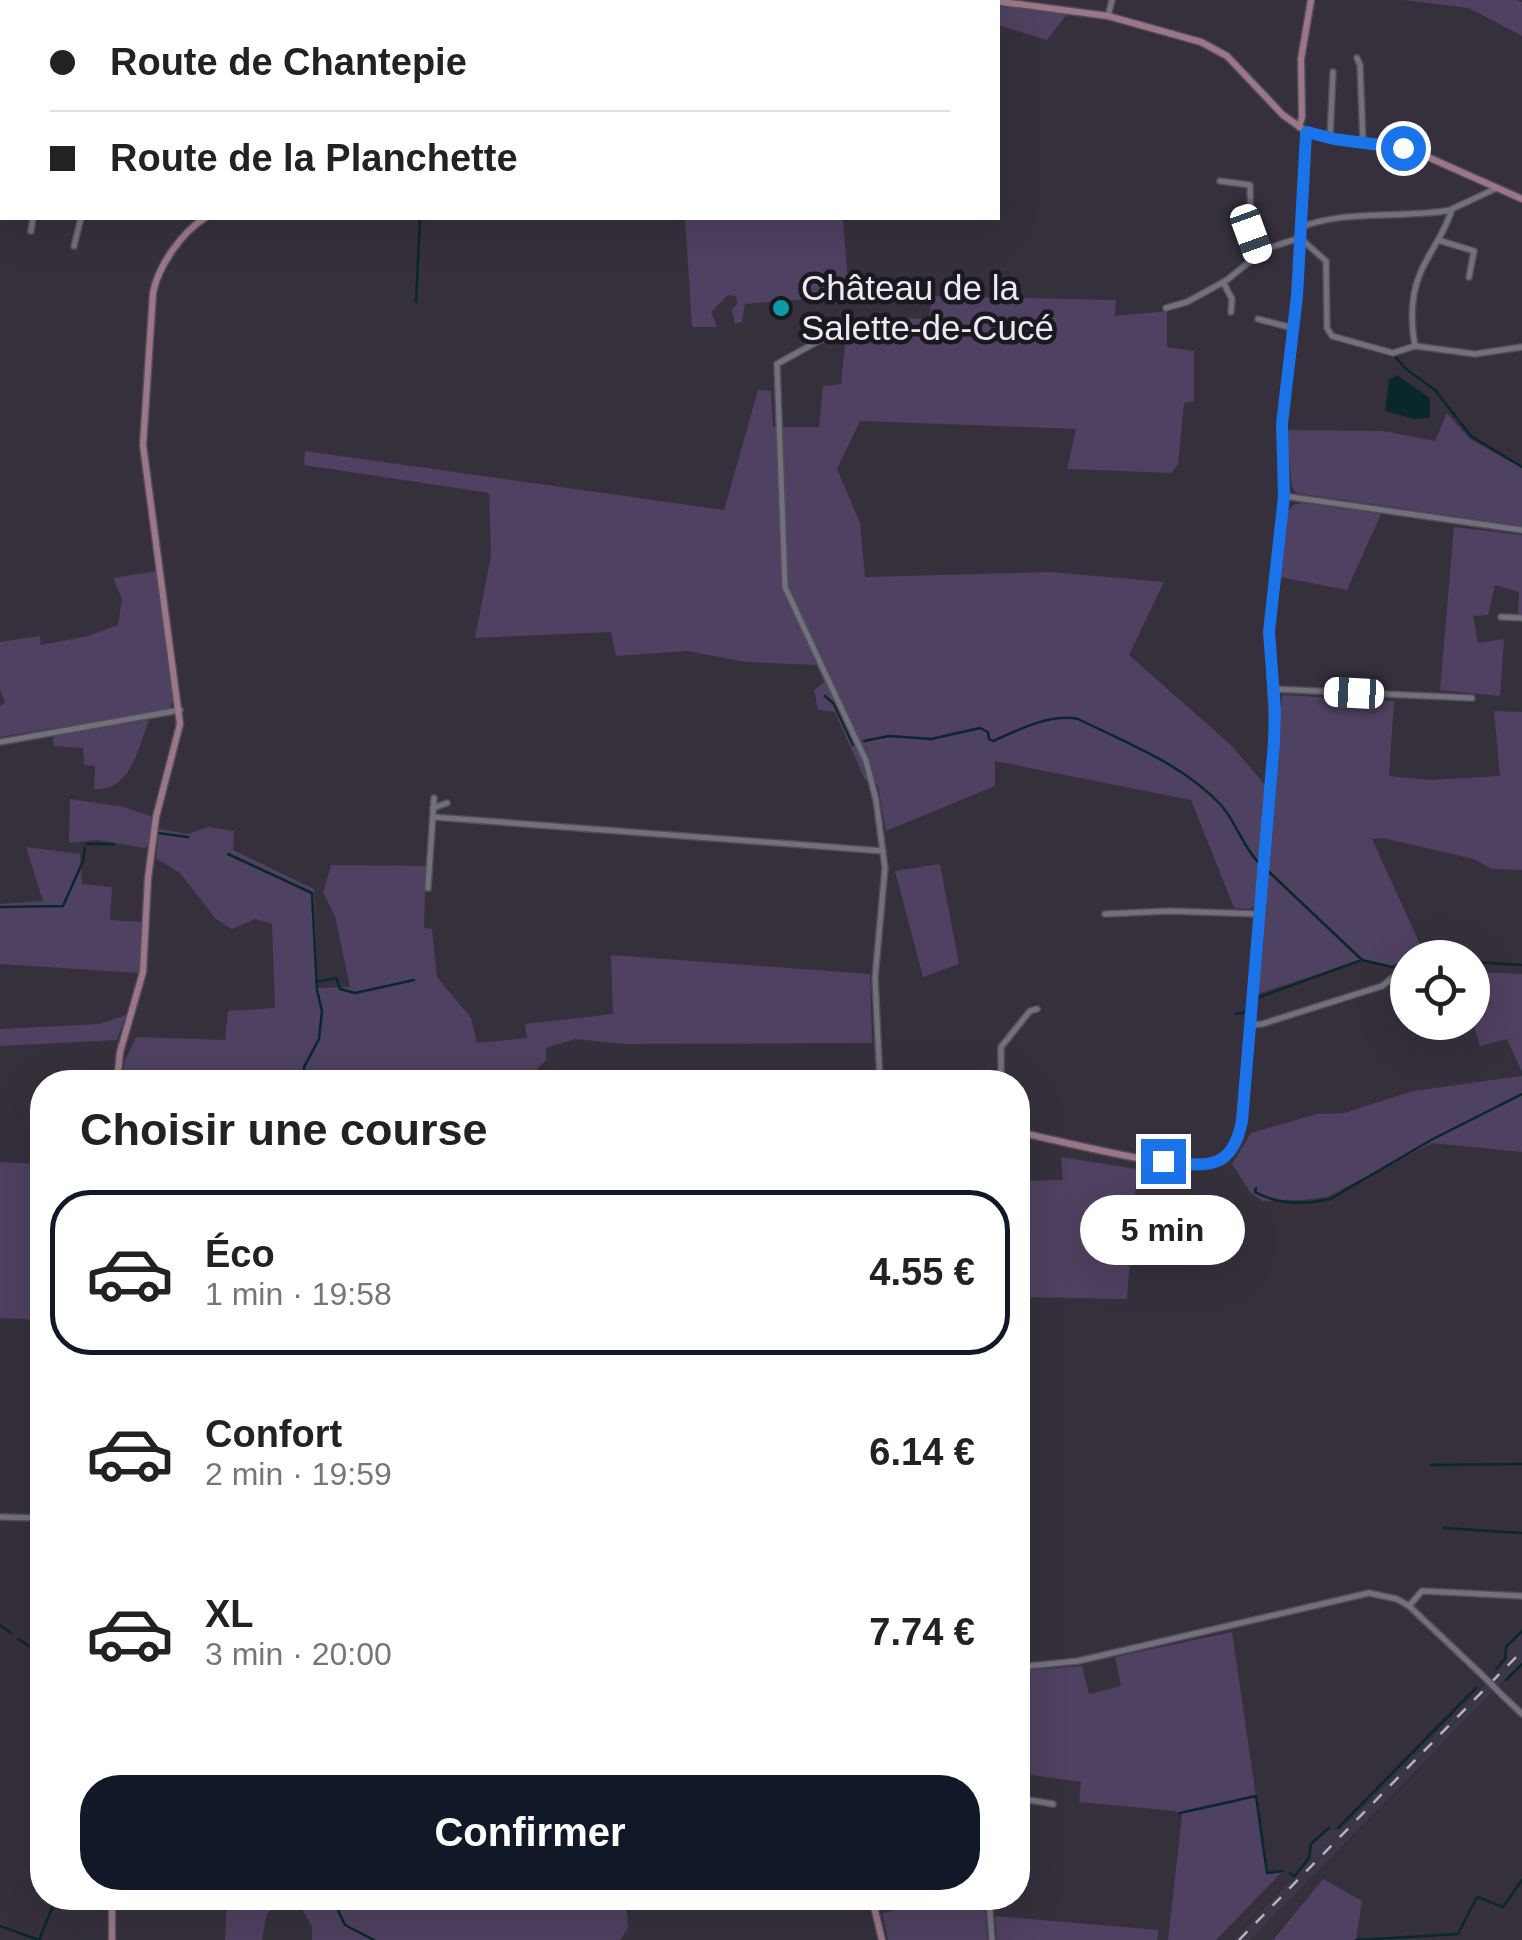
<!DOCTYPE html>
<html lang="fr">
<meta charset="utf-8">
<style>
body{margin:0;font-family:Helvetica,sans-serif;background:#f2f2f2;color:#222;height:100vh;display:flex;flex-direction:column;font-size:38px;white-space:nowrap}
*{box-sizing:border-box;margin:0}
p{font-size:32px;color:#767676}
.icon{flex:none;width:55px;height:55px;fill:none;stroke:currentColor;stroke-width:2;stroke-linecap:round;stroke-linejoin:round}
.map{position:relative;flex:1;overflow:hidden}
.side{position:absolute;left:30px;top:1070px;width:1000px;height:840px;display:flex;flex-direction:column;background:#fff;border-radius:40px;box-shadow:0 10px 40px #0002}
.side>*{flex:none}
.guide{position:absolute;left:0px;top:0px;width:1000px;height:220px;box-shadow:0 10px 40px #0002;display:grid;align-content:center;height:220px;padding:0 50px;background:#fff}
.controls{position:absolute;left:1390px;top:940px;display:grid;gap:20px}
.controls a{display:grid;place-items:center;width:100px;height:100px;border-radius:50%;background:#fff;box-shadow:0 10px 40px #0002;font-size:50px}
.end{position:absolute;width:45px;height:45px;margin:-22px;border:12px solid #1a73e8;background:#fff;box-shadow:0 0 0 5px #fff}
.from{border-radius:50%}
.bubble{position:absolute;height:70px;border-radius:35px;background:#fff;box-shadow:0 10px 40px #0002;font-size:32px;font-weight:700;line-height:70px;text-align:center}
.car{position:absolute;width:30px;height:60px;margin:-30px -15px;border-radius:12px;box-shadow:0 0 8px 2px #0007;background:linear-gradient(#fff 24%,#345 0 40%,#fff 0 76%,#345 0 86%,#fff 0)}
.guide b{display:flex;align-items:center;gap:35px;height:95px;font-size:38px}
.guide b+b{border-top:2px solid #e0e0e0}
.guide i{width:25px;height:25px;background:#222}
ul{padding:0;list-style:none}
li{display:flex;align-items:center;gap:30px;height:165px;margin:0 20px 15px;padding:0 30px;border:5px solid transparent;border-radius:40px}
li div{flex:1}
li b{display:block;font-size:38px}
li em{font-style:normal;font-weight:700}
li.active{border-color:#111827}
li>.icon{width:90px;height:90px;stroke-width:1.5}
h2{padding:0 50px;font-size:45px;line-height:120px}
.button{display:flex;gap:20px;margin-top:auto;padding:20px 50px}
.button a{flex:1;height:115px;border-radius:40px;background:#111827;color:#fff;font-size:40px;font-weight:700;line-height:115px;text-align:center}
.map>svg:first-child{display:block}
.built{fill:#3d3649}
.green{fill:#4e4161}
.water{fill:#08282b}
.lines{fill:none;stroke-linecap:round;stroke-linejoin:round}
.stream{stroke:#08282b;stroke-width:2.5}
.street-casing{stroke:#524e59;stroke-width:8}
.secondary-casing{stroke:#524e59;stroke-width:9}
.street{stroke:#746f7d;stroke-width:5}
.secondary{stroke:#9a7687;stroke-width:6}
.rail{stroke:#b6b2bb;stroke-width:2.5;stroke-dasharray:12 12;stroke-linecap:butt}
.street-bridge-casing{stroke:#524e59;stroke-width:8;stroke-linecap:butt}
.street-bridge{stroke:#746f7d;stroke-width:5}
.route{stroke:#1a73e8;stroke-width:12}
.culture-dot{fill:#0f9aa8;stroke:#1b191f;stroke-width:4}
.labels{text-anchor:middle;stroke-width:9;stroke-linejoin:round;paint-order:stroke}
.poi-label{font-size:35px;fill:#ece9f1;stroke:#1b191f;text-anchor:start}
</style>
<div class="map">
<svg width="1522" height="1940" viewBox="0 0 1522 1940">
<rect width="100%" height="100%" fill="#35303c"/>
<path class="built" d="M 1522,1634 L 1522,1662 L 1250,1940 L 1234,1940 L 1311,1860 L 1312,1845 L 1327,1830 L 1341,1830 L 1496,1674 L 1507,1659 L 1508,1647 Z"/>
<path class="green" d="M 1403,0 L 1517,0 L 1522,2 L 1522,36 L 1469,8 Z
M 998,6 L 1002,7 L 1068,13 L 1047,40 L 998,25 Z
M 685,218 L 843,218 L 849,297 L 835,304 L 834,297 L 745,304 L 742,322 L 735,324 L 732,310 L 737,304 L 736,296 L 728,295 L 711,312 L 717,327 L 692,327 Z
M 931,296 L 1116,300 L 1115,316 L 1167,311 L 1167,347 L 1194,351 L 1194,401 L 1184,403 L 1178,464 L 1171,473 L 1067,469 L 1076,429 L 860,421 L 837,469 L 860,523 L 865,577 L 1051,572 L 1164,582 L 1129,655 L 1232,746 L 1266,786 L 1255,905 L 1250,909 L 1234,908 L 1191,800 L 995,761 L 995,786 L 886,831 L 878,785 L 865,780 L 835,712 L 818,710 L 814,690 L 824,682 L 817,665 L 746,662 L 687,651 L 616,656 L 611,632 L 475,638 L 491,555 L 489,493 L 304,465 L 305,451 L 724,510 L 758,390 L 771,391 L 773,427 L 819,427 L 823,386 L 841,384 L 845,344 L 900,341 L 902,318 L 930,319 Z
M 1447,413 L 1470,439 L 1522,468 L 1522,526 L 1296,493 L 1292,487 L 1286,430 L 1383,431 L 1435,441 Z
M 1302,503 L 1381,514 L 1347,590 L 1280,577 L 1288,511 L 1293,505 Z
M 1454,527 L 1522,535 L 1522,614 L 1518,614 L 1519,592 L 1495,585 L 1488,615 L 1473,616 L 1478,643 L 1504,639 L 1500,696 L 1440,690 Z
M 157,571 L 175,698 L 169,709 L 0,737 L 0,706 L 5,703 L 0,689 L 0,642 L 40,636 L 41,645 L 88,636 L 118,625 L 122,599 L 113,578 Z
M 1282,695 L 1394,701 L 1389,776 L 1429,780 L 1500,776 L 1494,711 L 1522,712 L 1522,870 L 1492,869 L 1474,859 L 1383,838 L 1372,839 L 1424,953 L 1408,958 L 1407,961 L 1392,967 L 1362,960 L 1257,994 Z
M 149,720 C 138,748 131,792 94,789 L 95,766 L 84,765 L 83,748 L 54,746 L 53,740 L 55,736 Z
M 70,799 L 124,807 L 150,816 L 153,818 L 149,846 L 144,848 L 97,840 L 69,843 Z
M 208,827 L 234,831 L 233,850 L 314,889 L 318,988 L 350,987 L 335,916 L 323,893 L 331,865 L 426,866 L 424,928 L 432,929 L 437,977 L 471,1018 L 477,1043 L 527,1038 L 525,1024 L 613,1014 L 611,955 L 870,974 L 872,1043 L 626,1044 L 575,1039 L 546,1048 L 546,1060 L 537,1069 L 542,1082 L 122,1082 L 125,1061 L 136,1037 L 225,1040 L 228,1011 L 275,1008 L 272,924 L 255,919 L 232,929 L 216,919 L 180,873 L 156,858 L 159,829 L 188,834 Z
M 26,847 L 80,854 L 82,884 L 112,887 L 110,920 L 142,922 L 139,973 L 0,964 L 0,904 L 43,901 Z
M 940,864 L 959,964 L 923,977 L 895,871 Z
M 1473,972 L 1522,974 L 1522,1072 L 1507,1039 L 1480,1046 L 1473,1022 Z
M 126,1015 L 117,1040 L 0,1046 L 0,1029 L 99,1024 Z
M 1522,1076 L 1522,1152 L 1432,1143 L 1327,1197 L 1303,1200 L 1262,1201 L 1250,1192 L 1232,1164 L 1251,1133 L 1317,1114 L 1344,1113 L 1413,1091 Z
M 1061,1157 L 1137,1169 L 1127,1299 L 1018,1297 L 1018,1181 L 1063,1180 Z
M 0,1162 L 42,1164 L 42,1320 L 0,1318 Z
M 1232,1632 L 1267,1872 L 1283,1871 L 1216,1940 L 1168,1940 L 1182,1815 L 1175,1811 L 1079,1802 L 1081,1782 L 1018,1773 L 1018,1671 L 1082,1666 L 1089,1694 L 1121,1686 L 1115,1657 Z
M 1323,1879 L 1362,1901 L 1356,1940 L 1273,1940 Z
M 227,1898 L 292,1898 L 267,1913 L 262,1940 L 225,1940 Z
M 296,1898 L 626,1898 L 628,1928 L 620,1940 L 312,1940 L 312,1927 Z
M 953,1898 L 985,1898 L 987,1940 L 888,1940 L 882,1913 Z
M 995,1916 L 1158,1930 L 1159,1930 L 1157,1940 L 997,1940 Z"/>
<path class="water" d="M 1397,375 L 1430,398 L 1430,418 L 1415,419 L 1385,411 L 1389,380 Z"/>
<g class="lines">
<path class="stream" d="M 464,0 L 478,0
M 16,2 L 23,0
M 437,2 L 437,0
M 0,9 L 2,8
M 416,302 L 420,218
M 1395,356 L 1406,369 L 1435,390 L 1471,436 L 1522,467
M 825,696 L 834,704 L 853,745
M 864,741 L 889,736 L 931,739 L 980,728 L 988,732 L 989,739 L 993,741 C 1018,730 1051,713 1078,719 C 1127,743 1182,764 1220,804 C 1236,821 1242,846 1259,863
M 158,833 L 188,837
M 87,844 L 114,844
M 228,854 L 312,893 L 317,990 L 322,1011 L 319,1039 L 304,1067 L 304,1082
M 1267,870 L 1362,960 L 1392,967 L 1408,962
M 0,907 L 63,906 L 83,861 L 85,848
M 1472,962 L 1522,965
M 316,982 L 336,978 L 340,989 L 355,993 L 414,980
M 1255,1011 L 1257,998 L 1359,961
M 1236,1014 L 1246,1012
M 1256,1188 L 1255,1192 C 1279,1205 1304,1205 1330,1199 L 1433,1139 L 1522,1094
M 1431,1465 L 1522,1464
M 1444,1528 L 1522,1533
M 0,1625 L 11,1633
M 18,1639 C 34,1648 39,1654 42,1670
M 1496,1669 L 1505,1659 L 1506,1647 L 1522,1631
M 1506,1680 L 1522,1664
M 1180,1813 L 1256,1796 L 1267,1873 L 1283,1871
M 1338,1828 L 1476,1688
M 1290,1873 L 1294,1877 L 1309,1858 L 1311,1844 L 1329,1828
M 311,1898 L 335,1904 L 345,1925 L 374,1940
M 0,1926 L 39,1940 L 52,1908
M 1356,1940 L 1458,1934 L 1477,1897 L 1503,1907 L 1522,1880"/>
<g class="street-casing">
<path id="street" d="M 60,0 L 69,2
M 125,2 L 128,0
M 143,2 L 144,0
M 148,2 L 148,0
M 1108,16 L 1112,0
M 1357,58 L 1360,65 L 1363,142
M 1330,138 L 1333,72
M 1220,181 L 1250,185 L 1251,234 L 1258,254
M 0,182 L 2,182
M 1301,227 C 1349,209 1401,219 1451,210
M 31,231 L 33,218
M 1300,238 L 1326,261 L 1327,328 L 1332,336 L 1393,353 L 1415,346 L 1475,354 L 1522,347
M 1441,241 L 1474,251 L 1469,277
M 74,246 L 81,218
M 1223,282 L 1232,299 L 1231,312
M 1298,284 L 1302,208
M 1166,308 L 1187,302 L 1227,280 L 1265,249 L 1300,238
M 1258,319 L 1293,328
M 822,339 L 777,364 L 785,587 L 866,761 L 876,800 L 885,868 L 875,978 L 880,1082
M 1415,346 C 1411,323 1410,297 1420,274 C 1429,251 1445,234 1452,209 L 1497,188
M 1284,496 L 1522,530
M 1501,617 L 1522,618
M 1273,689 L 1472,698
M 0,742 L 180,710
M 433,808 L 447,803
M 433,817 L 883,851
M 428,888 L 434,798
M 1105,914 L 1169,911 L 1259,914
M 1249,1025 L 1262,1024 L 1382,986 L 1405,968
M 1001,1082 L 1001,1047 L 1030,1011 L 1037,1009
M 0,1517 L 42,1518
M 1409,1606 L 1422,1591 L 1522,1596
M 1018,1667 L 1078,1661 L 1369,1593 L 1397,1599 L 1409,1606 L 1481,1674
M 1502,1695 L 1522,1714
M 1018,1798 L 1053,1804
M 989,1898 L 992,1940"/>
</g>
<g class="secondary-casing">
<path id="secondary" d="M 987,0 L 1108,16 L 1201,42 L 1227,56 L 1283,115 L 1307,132 L 1333,139 L 1412,150 L 1522,199
M 298,2 L 299,0
M 1299,127 L 1302,117 L 1301,59 L 1311,0
M 1302,208 L 1307,132
M 117,1082 L 120,1052 L 143,972 L 148,878 L 156,817 L 180,724 L 143,445 L 153,293 C 158,266 182,232 205,218
M 1018,1132 C 1057,1140 1179,1172 1211,1164 C 1225,1161 1233,1150 1239,1138 L 1274,743 L 1269,631 L 1282,522 L 1285,485 L 1282,424 L 1298,284
M 872,1898 L 882,1940
M 112,1940 L 112,1898"/>
</g>
<use href="#street" class="street"/>
<use href="#secondary" class="secondary"/>
<path class="rail" d="M 1239,1940 L 1522,1651"/>
<g class="street-bridge-casing">
<path id="street-bridge" d="M 1481,1674 L 1502,1695"/>
</g>
<use href="#street-bridge" class="street-bridge"/>
</g>
<g class="lines">
<path class="route" d="M 1163,1161 C 1206,1167 1232,1171 1242,1121 L 1274,742 L 1275,710 L 1269,632 L 1284,496 L 1282,424 L 1297,296 L 1306,134 L 1307,132 L 1334,139 L 1403,148"/>
</g>
<circle class="culture-dot" cx="781" cy="308" r="10"/>
<g class="labels">
<g class="poi-label">
<text x="801" y="300">Château de la<tspan x="801" dy="40">Salette-de-Cucé</tspan></text>
</g>
</g>
</svg>
<div class="controls">
<a><svg class="icon" aria-label="locate" viewBox="0 0 24 24"><circle cx="12" cy="12" r="6"/><path d="M12 2v4M12 18v4M2 12h4M18 12h4"/></svg></a>
</div>
<i class="end from" style="left:1403px;top:148px"></i>
<i class="end" style="left:1163px;top:1161px"></i>
<div class="bubble" style="left:1080px;top:1195px;width:165px">5 min</div>
<i class="car" style="left:1251px;top:234px;rotate:160deg"></i>
<i class="car" style="left:1354px;top:693px;rotate:273deg"></i>
<div class="guide">
<b><i class="from"></i>Route de Chantepie</b>
<b><i></i>Route de la Planchette</b>
</div>
<section class="side">
<h2>Choisir une course</h2>
<ul>
<li class="active"><svg class="icon" aria-label="car" viewBox="0 0 24 24"><path d="M5 17H2v-5l4-1 3-4h7l3 4 3 1v5h-3M9 17h6M6 11h13"/><circle cx="7" cy="17" r="2"/><circle cx="17" cy="17" r="2"/></svg><div><b>Éco</b><p>1 min · 19:58</p></div><em>4.55 €</em></li>
<li><svg class="icon" aria-label="car" viewBox="0 0 24 24"><path d="M5 17H2v-5l4-1 3-4h7l3 4 3 1v5h-3M9 17h6M6 11h13"/><circle cx="7" cy="17" r="2"/><circle cx="17" cy="17" r="2"/></svg><div><b>Confort</b><p>2 min · 19:59</p></div><em>6.14 €</em></li>
<li><svg class="icon" aria-label="car" viewBox="0 0 24 24"><path d="M5 17H2v-5l4-1 3-4h7l3 4 3 1v5h-3M9 17h6M6 11h13"/><circle cx="7" cy="17" r="2"/><circle cx="17" cy="17" r="2"/></svg><div><b>XL</b><p>3 min · 20:00</p></div><em>7.74 €</em></li>
</ul>
<div class="button"><a>Confirmer</a></div>
</section>
</div>
